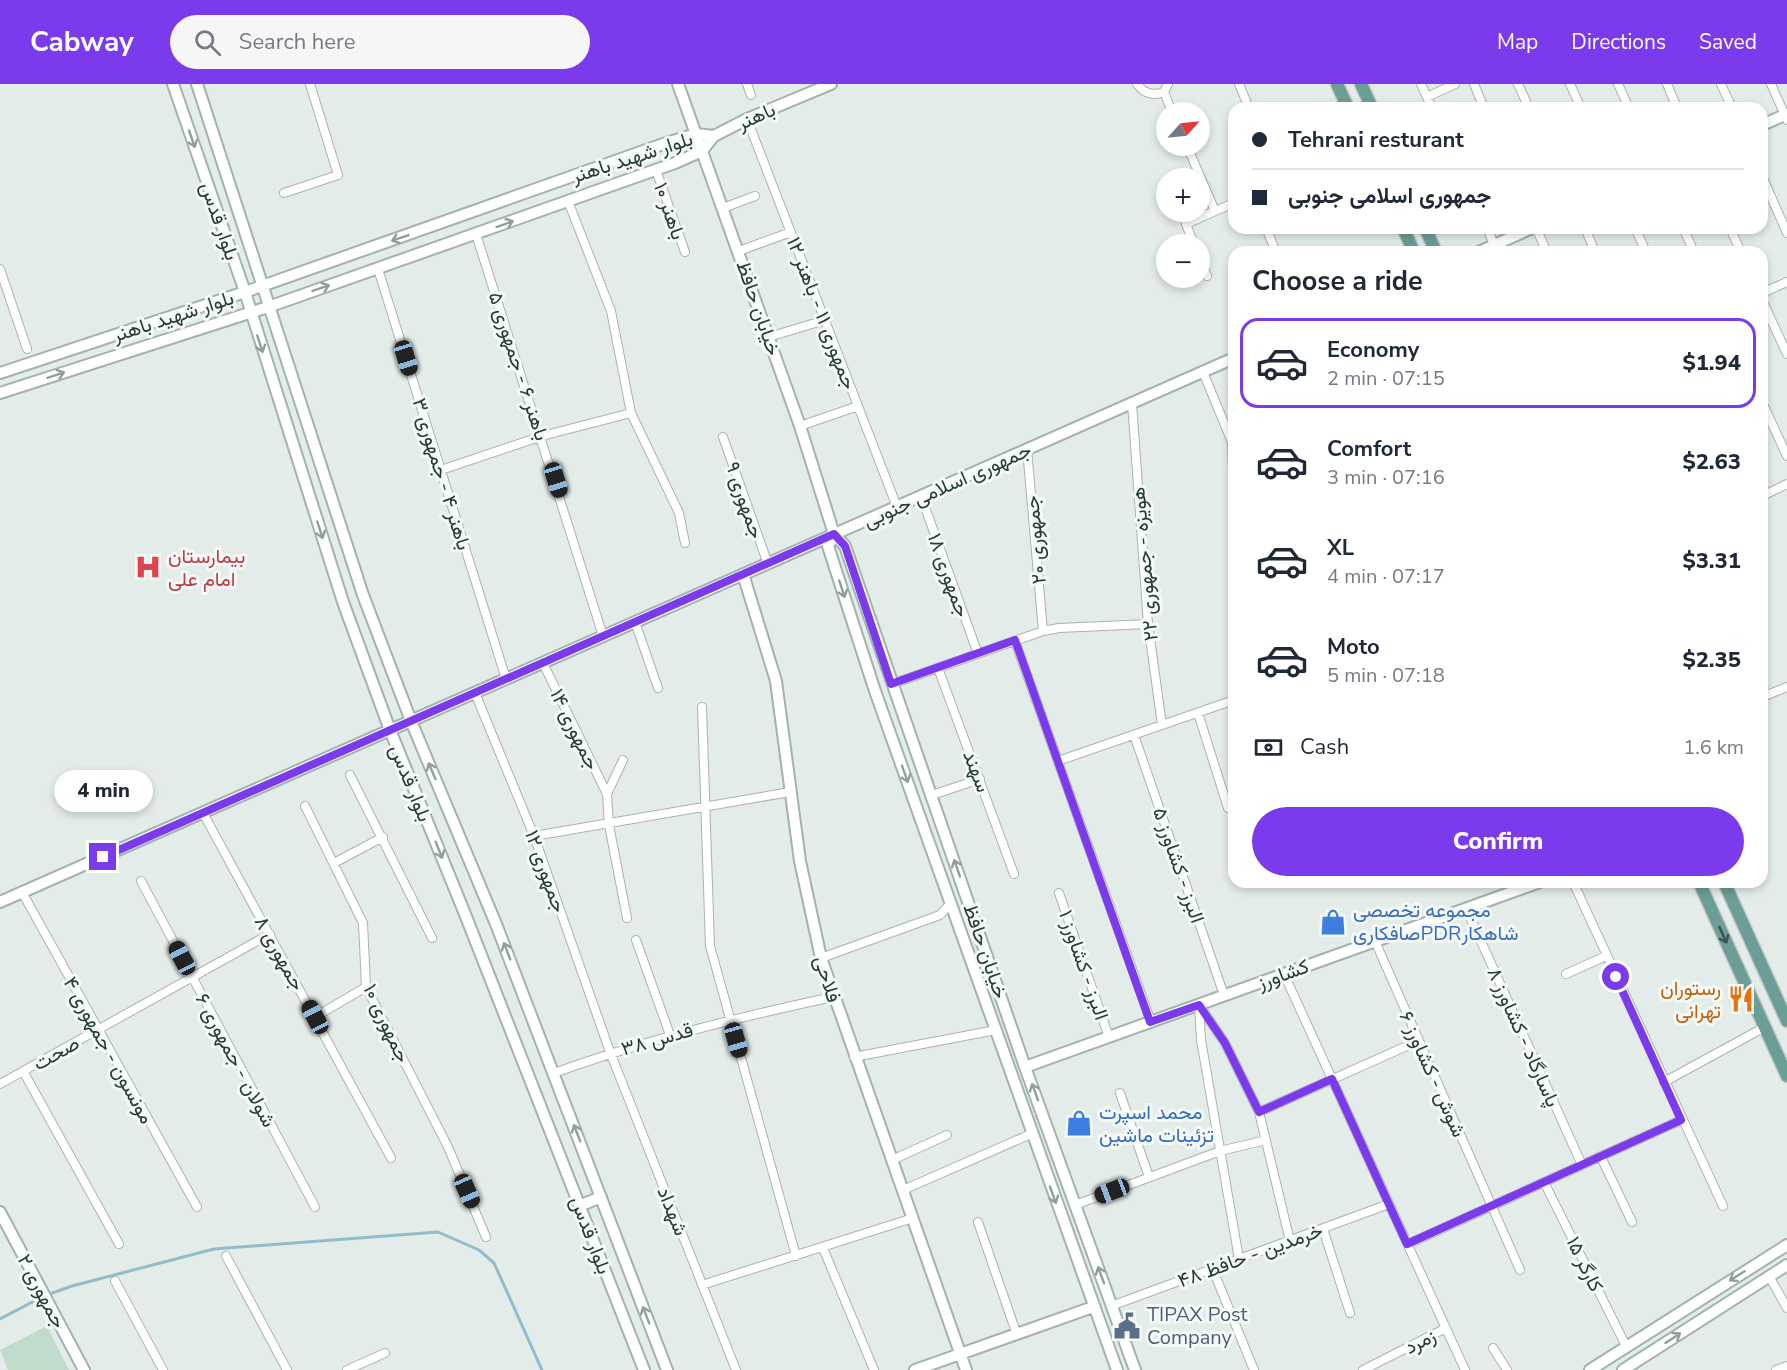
<!DOCTYPE html>
<meta charset="utf-8">
<style>
body{margin:0;font-family:"Nunito Sans",Vazirmatn,sans-serif;background:#f6f6f7;color:#1f2937;height:100vh;display:flex;flex-direction:column;font-size:22px;white-space:nowrap}
*{box-sizing:border-box;margin:0}
p{font-size:20px;color:#747a83}
.icon{flex:none;width:33px;height:33px;fill:none;stroke:currentColor;stroke-width:2;stroke-linecap:round;stroke-linejoin:round}
.map{position:relative;flex:1;overflow:hidden}
.panel{position:absolute;left:1228px;top:162px;width:540px;height:642px;display:flex;flex-direction:column;background:#fff;border-radius:18px;box-shadow:0 3px 9px #0003}
.panel>*{flex:none}
.banner{position:absolute;left:1228px;top:18px;width:540px;height:132px;border-radius:18px;box-shadow:0 3px 9px #0003;display:grid;align-content:center;height:132px;padding:0 24px;background:#fff}
.needle{width:39px;rotate:63deg}
.buttons{position:absolute;left:1156px;top:18px;display:grid;gap:12px}
.buttons a{display:grid;place-items:center;width:54px;height:54px;border-radius:50%;background:#fff;box-shadow:0 3px 9px #0003;font-size:30px}
.end{position:absolute;width:27px;height:27px;margin:-14px;border:8px solid #7c3aed;background:#fff;box-shadow:0 0 0 3px #fff}
.from{border-radius:50%}
.bubble{position:absolute;height:42px;border-radius:21px;background:#fff;box-shadow:0 3px 9px #0003;font-size:20px;font-weight:800;line-height:42px;text-align:center}
.car{position:absolute;width:18px;height:36px;margin:-18px -9px;border-radius:8px;box-shadow:0 0 4px 2px #0007;background:linear-gradient(#222 24%,#8ab4d8 0 40%,#222 0 76%,#8ab4d8 0 86%,#222 0)}
.banner b{display:flex;align-items:center;gap:21px;height:57px;font-size:22px}
.banner b+b{border-top:2px solid #e0e1e3}
.banner i{width:15px;height:15px;background:#1f2937}
ul{padding:0;list-style:none}
li{display:flex;align-items:center;gap:18px;height:90px;margin:0 12px 9px;padding:0 12px;border:3px solid transparent;border-radius:18px}
li div{flex:1}
li b{display:block;font-size:22px}
li em{font-style:normal;font-weight:800}
li.selected{border-color:#7c3aed}
li>.icon{width:54px;height:54px;stroke-width:1.5}
h2{padding:0 24px;font-size:27px;line-height:72px}
.pay{display:flex;align-items:center;gap:15px;height:66px;padding:0 24px;font-size:22px}
.pay p{margin-inline-start:auto}
.action{display:flex;gap:12px;margin-top:auto;padding:12px 24px}
.action a{flex:1;height:69px;border-radius:36px;background:#7c3aed;color:#fff;font-size:24px;font-weight:800;line-height:69px;text-align:center}
header{display:flex;align-items:center;gap:36px;box-sizing:border-box;height:84px;padding:0 30px;background:#7c3aed;color:#fff}
header strong{font-size:28px}
nav{display:flex;gap:33px;margin-inline-start:auto;font-size:21px}
.search{width:420px;height:54px;background:#f6f6f7;display:flex;align-items:center;gap:15px;box-sizing:border-box;padding:0 21px;border-radius:33px;color:#747a83;font-size:22px}
.map>svg:first-child{display:block}
.green{fill:#bfdbca}
.lines{fill:none;stroke-linecap:round;stroke-linejoin:round}
.stream{stroke:#92bccc;stroke-width:3}
.street-casing{stroke:#a7b4b1;stroke-width:10}
.secondary-casing{stroke:#a0b4af;stroke-width:14}
.primary-casing{stroke:#c2c8c8;stroke-width:15}
.street{stroke:#fff;stroke-width:8}
.secondary{stroke:#fff;stroke-width:10}
.primary{stroke:#6d9d97;stroke-width:12}
.oneway{stroke:#929e9c}
.oneway2{stroke:#375450}
.route{stroke:#7c3aed;stroke-width:8}
.labels{text-anchor:middle;stroke-width:6;stroke-linejoin:round;paint-order:stroke}
.street-label{font-size:20px;fill:#253c39;stroke:#f4f9f7}
.health-label{font-size:20px;fill:#be3a42;stroke:#f4f9f7;text-anchor:start}
.shop-label{font-size:20px;fill:#366cbe;stroke:#f4f9f7;text-anchor:start}
.food-label{font-size:20px;fill:#c56008;stroke:#f4f9f7;text-anchor:end}
.service-label{font-size:20px;fill:#4e5e75;stroke:#f4f9f7;text-anchor:start}
</style>
<header>
<strong>Cabway</strong>
<div class="search"><svg class="icon" aria-label="search" viewBox="0 0 24 24"><circle cx="10" cy="10" r="6"/><path d="M15 15l6 6"/></svg>Search here</div>
<nav><a>Map</a><a>Directions</a><a>Saved</a></nav>
</header>
<div class="map">
<svg width="1787" height="1286" viewBox="0 0 1787 1286">
<rect width="100%" height="100%" fill="#e4ecea"/>
<path class="green" d="M 47,1242 L 69,1286 L 8,1286 L 0,1266 Z"/>
<g class="lines">
<path class="stream" d="M 0,1235 L 44,1212 L 72,1202 L 214,1165 L 438,1148 L 479,1166 L 494,1179 L 542,1286"/>
<g class="street-casing">
<path id="street" d="M 747,0 L 751,11
M 1137,0 C 1144,10 1153,12 1164,8
M 1168,0 L 1164,8 L 1172,28
M 1239,0 L 1249,24
M 1421,0 L 1432,24
M 1474,0 L 1484,24
M 1518,0 L 1529,24
M 1570,0 L 1581,24
M 1618,0 L 1629,24
M 1667,0 L 1677,24
M 1721,0 L 1732,24
M 1771,0 L 1787,36
M 1427,13 L 1455,0
M 747,35 L 897,423
M 1187,62 L 1215,127 L 1234,119
M 656,86 L 685,168
M 1762,92 L 1787,149
M 284,109 L 338,91 L 310,0
M 568,117 L 611,227 L 631,329 L 679,429 L 685,459
M 723,124 L 755,112
M 1266,144 L 1276,168
M 1487,144 L 1497,168
M 1536,144 L 1547,168
M 1585,144 L 1595,168
M 1635,144 L 1646,168
M 1683,144 L 1694,168
M 1730,144 L 1741,168
M 476,150 L 603,552
M 1194,160 L 1186,140 L 1215,127
M 739,167 L 791,148
M 1200,174 L 1207,192
M 0,185 L 27,265
M 378,185 L 506,595
M 1762,209 L 1787,198
M 1762,216 L 1787,270
M 769,253 L 825,236
M 1203,288 L 1234,363
M 1762,318 L 1787,372
M 1132,319 L 1148,540 L 1162,641
M 800,342 L 858,322
M 723,353 L 768,480
M 1232,358 L 1234,423
M 1027,365 L 1043,547
M 441,386 L 542,352 L 631,329
M 921,412 L 978,570
M 1762,412 L 1787,400
M 635,538 L 658,604
M 1015,557 L 1151,938
M 543,579 L 607,710
M 938,584 L 1014,790
M 892,600 L 1043,547 L 1059,544 L 1148,540
M 475,609 L 534,752 L 610,968 L 736,1286
M 1762,613 L 1787,603
M 702,623 L 710,862 L 796,1172
M 1198,629 L 1228,724
M 1134,651 L 1224,911
M 623,676 L 607,710 L 609,741 L 627,834
M 1058,677 L 1234,616
M 350,691 L 432,854
M 932,711 L 980,695
M 305,722 L 363,839 L 366,903 L 448,1063 L 486,1153
M 203,729 L 391,1074
M 534,752 L 790,708
M 334,779 L 383,753
M 141,797 L 315,1123
M 1573,798 L 1723,1122
M 22,808 L 197,1123
M 1059,809 L 1109,953
M 1466,824 L 1582,1081
M 636,856 L 670,951
M 1375,857 L 1520,1186
M 821,874 L 940,831 L 950,820
M 1284,890 L 1465,1286
M 1566,890 L 1606,872
M 1199,921 L 1201,956 L 1239,1175
M 1200,922 L 1225,959 L 1259,1028
M 315,933 L 366,903
M 854,973 L 996,946
M 23,987 L 119,1160
M 554,989 C 645,956 738,933 833,913
M 1664,998 L 1765,943
M 0,1000 L 270,850
M 1120,1009 L 1149,1093
M 1601,1073 L 1632,1138
M 892,1076 L 947,1051
M 1544,1098 L 1626,1262
M 903,1106 L 1031,1050
M 1075,1121 L 1220,1067 L 1266,1056
M 978,1138 L 1017,1251
M 1323,1145 L 1350,1229
M 1290,1157 L 1259,1028 L 1418,957
M 1408,1160 L 1681,1036
M 823,1164 L 874,1286
M 226,1172 L 287,1286
M 1213,1186 L 1254,1286
M 1769,1192 L 1787,1224
M 115,1197 L 163,1286
M 702,1201 L 913,1134
M 1111,1222 L 1389,1120
M 1493,1264 L 1507,1286
M 347,1286 L 385,1269
M 1363,1286 L 1446,1244
M 1776,1286 L 1787,1282"/>
</g>
<g class="secondary-casing">
<path id="secondary" d="M 173,0 L 245,208 L 343,518 L 390,646 L 465,830 L 644,1286
M 197,0 L 363,511 L 411,637 L 496,840 L 667,1286
M 678,0 L 800,342 L 834,450 L 845,462 L 1025,983 L 1135,1286
M 1762,41 L 1787,30
M 1479,168 L 1532,144
M 0,289 L 245,208 L 666,59 L 696,50 L 714,52
M 0,309 L 271,222 L 675,79 L 702,67 L 714,52 L 747,35 L 831,0
M 834,450 L 828,462 L 875,607 L 1117,1286
M 743,490 L 776,597 L 800,777 L 821,874 L 966,1286
M 0,818 L 1234,274
M 1025,983 L 1540,798
M 579,1122 L 601,1113
M 0,1128 L 84,1286
M 915,1286 L 1093,1223
M 1590,1286 L 1787,1161
M 1623,1286 L 1787,1181"/>
</g>
<g class="primary-casing">
<path id="primary" d="M 1337,0 L 1348,24
M 1361,0 L 1372,24
M 1403,144 L 1414,168
M 1425,144 L 1436,168
M 1699,798 L 1787,992
M 1724,798 L 1787,937"/>
</g>
<use href="#street" class="street"/>
<use href="#secondary" class="secondary"/>
<use href="#primary" class="primary"/>
</g>
<defs><path id="oneway-shaft" d="M-6 0H5M1.5-3L5.5 0L1.5 3" fill="none" stroke-width="1.6" stroke-linecap="round" stroke-linejoin="round" transform="scale(1.5)"/></defs>
<g class="oneway">
<use href="#oneway-shaft" transform="translate(192 55) rotate(71)"/>
<use href="#oneway-shaft" transform="translate(505 140) rotate(-20)"/>
<use href="#oneway-shaft" transform="translate(400 154) rotate(161)"/>
<use href="#oneway-shaft" transform="translate(321 204) rotate(-19)"/>
<use href="#oneway-shaft" transform="translate(260 260) rotate(72)"/>
<use href="#oneway-shaft" transform="translate(56 291) rotate(-18)"/>
<use href="#oneway-shaft" transform="translate(320 446) rotate(72)"/>
<use href="#oneway-shaft" transform="translate(842 505) rotate(72)"/>
<use href="#oneway-shaft" transform="translate(432 687) rotate(-113)"/>
<use href="#oneway-shaft" transform="translate(905 690) rotate(70)"/>
<use href="#oneway-shaft" transform="translate(439 766) rotate(68)"/>
<use href="#oneway-shaft" transform="translate(957 784) rotate(-109)"/>
<use href="#oneway-shaft" transform="translate(507 867) rotate(-111)"/>
<use href="#oneway-shaft" transform="translate(1035 1008) rotate(-110)"/>
<use href="#oneway-shaft" transform="translate(577 1049) rotate(-111)"/>
<use href="#oneway-shaft" transform="translate(1053 1111) rotate(70)"/>
<use href="#oneway-shaft" transform="translate(1101 1191) rotate(-110)"/>
<use href="#oneway-shaft" transform="translate(1737 1192) rotate(148)"/>
<use href="#oneway-shaft" transform="translate(646 1231) rotate(-111)"/>
<use href="#oneway-shaft" transform="translate(1673 1254) rotate(-33)"/>
</g>
<use class="oneway2" href="#oneway-shaft" transform="translate(1723 851) rotate(66)"/>
<g class="lines">
<path class="route" d="M 103,773 L 834,450 L 845,462 L 891,600 L 1015,556 L 1150,938 L 1199,921 L 1225,959 L 1259,1028 L 1332,995 L 1407,1160 L 1681,1036 L 1616,893"/>
</g>
<defs>
<g id="hospital-bare" transform="scale(2.07)"><path d="M-5-5h3v3.5h4V-5h3V5h-3V1.5h-4V5h-3Z" fill="#e0444e" stroke="#f4f9f7" stroke-width="2.5" paint-order="stroke"/></g>
<g id="shop-bare" transform="scale(2.07)"><path d="M-5-2.5h2.3a2.7 3.5 0 0 1 5.4 0H5L5.5 6h-11ZM-1.5-2.5h3a1.5 2.3 0 0 0-3 0Z" fill="#3f7fe0" stroke="#f4f9f7" stroke-width="2.5" paint-order="stroke"/></g>
<g id="restaurant-bare" transform="scale(2.07)"><path d="M-5-6h1v4h1v-4h1v4h1v-4h1v5L-1.5 .5V6h-2V.5L-5-1ZM5-6V6H3V1.5H1.5Q1.5-4 5-6Z" fill="#e8710a" stroke="#f4f9f7" stroke-width="2.5" paint-order="stroke"/></g>
<g id="civic-bare" transform="scale(2.07)"><path d="M-.6-6.5H3V-4.5H.6V-3L4-1V1h2V6H-6V1h2V-1L-.6-3ZM-1.2 2.5V6h2.4V2.5Z" fill="#5c6f8a" stroke="#f4f9f7" stroke-width="2.5" paint-order="stroke"/></g>
</defs>
<g fill-rule="evenodd">
<use href="#hospital-bare" x="148" y="483"/>
<use href="#shop-bare" x="1333" y="838"/>
<use href="#restaurant-bare" x="1741" y="915"/>
<use href="#shop-bare" x="1079" y="1039"/>
<use href="#civic-bare" x="1127" y="1242"/>
</g>
<g class="labels">
<g class="street-label">
<text transform="translate(756 32) rotate(-24)" y="7">باهنر</text>
<text transform="translate(632 73) rotate(-18)" y="7">بلوار شهید باهنر</text>
<text transform="translate(670 127) rotate(71)" y="7">باهنر ۱۰</text>
<text transform="translate(220 137) rotate(71)" y="7">بلوار قدس</text>
<text transform="translate(759 224) rotate(71)" y="7">خیابان حافظ</text>
<text transform="translate(822 229) rotate(69)" y="7">جمهوری ۱۱ - باهنر ۱۲</text>
<text transform="translate(173 232) rotate(-18)" y="7">بلوار شهید باهنر</text>
<text transform="translate(519 282) rotate(72)" y="7">باهنر ۶ - جمهوری ۵</text>
<text transform="translate(442 390) rotate(73)" y="7">باهنر ۴ - جمهوری ۳</text>
<text transform="translate(947 401) rotate(-24)" y="7">جمهوری اسلامی جنوبی</text>
<text transform="translate(745 416) rotate(71)" y="7">جمهوری ۹</text>
<text transform="translate(1035 456) rotate(-95)" y="7">جمهوری ۲۰</text>
<text transform="translate(1144 480) rotate(-95)" y="7">هویزه - جمهوری ۲۲</text>
<text transform="translate(949 491) rotate(70)" y="7">جمهوری ۱۸</text>
<text transform="translate(575 645) rotate(64)" y="7">جمهوری ۱۴</text>
<text transform="translate(977 687) rotate(69)" y="7">سهند</text>
<text transform="translate(411 699) rotate(68)" y="7">بلوار قدس</text>
<text transform="translate(1179 781) rotate(71)" y="7">البرز - کشاورز ۵</text>
<text transform="translate(546 787) rotate(70)" y="7">جمهوری ۱۲</text>
<text transform="translate(986 867) rotate(71)" y="7">خیابان حافظ</text>
<text transform="translate(280 869) rotate(61)" y="7">جمهوری ۸</text>
<text transform="translate(1084 881) rotate(71)" y="7">البرز - کشاورز ۱</text>
<text transform="translate(1283 890) rotate(-20)" y="7">کشاورز</text>
<text transform="translate(828 895) rotate(73)" y="7">فلاحی</text>
<text transform="translate(387 939) rotate(65)" y="7">جمهوری ۱۰</text>
<text transform="translate(1524 953) rotate(66)" y="7">پاسارگاد - کشاورز ۸</text>
<text transform="translate(657 955) rotate(-16)" y="7">قدس ۳۸</text>
<text transform="translate(109 966) rotate(61)" y="7">مونسون - جمهوری ۴</text>
<text transform="translate(56 969) rotate(-29)" y="7">صحت</text>
<text transform="translate(236 976) rotate(62)" y="7">شولان - جمهوری ۶</text>
<text transform="translate(1433 990) rotate(66)" y="7">شوش - کشاورز ۶</text>
<text transform="translate(673 1127) rotate(68)" y="7">شهداد</text>
<text transform="translate(591 1151) rotate(69)" y="7">بلوار قدس</text>
<text transform="translate(1250 1171) rotate(-20)" y="7">خرمدین - حافظ ۴۸</text>
<text transform="translate(1585 1180) rotate(64)" y="7">کارگر ۱۵</text>
<text transform="translate(42 1207) rotate(62)" y="7">جمهوری ۲</text>
<text transform="translate(1420 1257) rotate(-27)" y="7">زمرد</text>
</g>
<g class="health-label">
<text x="168" y="479">بیمارستان<tspan x="168" dy="23">امام علی</tspan></text>
</g>
<g class="shop-label">
<text x="1353" y="833">مجموعه تخصصی<tspan x="1353" dy="23">صافکاریPDRشاهکار</tspan></text>
<text x="1099" y="1035">محمد اسپرت<tspan x="1099" dy="23">تزئینات ماشین</tspan></text>
</g>
<g class="food-label">
<text x="1721" y="911">رستوران<tspan x="1721" dy="23">تهرانی</tspan></text>
</g>
<g class="service-label">
<text x="1147" y="1237">TIPAX Post<tspan x="1147" dy="23">Company</tspan></text>
</g>
</g>
</svg>
<div class="buttons">
<a><svg class="needle" viewBox="-14 -14 28 28"><path d="M0-13l5 13h-10z" fill="#e53935"/><path d="M0 13l5-13h-10z" fill="#747a83"/></svg></a>
<a>+</a>
<a>−</a>
</div>
<i class="end from" style="left:1616px;top:893px"></i>
<i class="end" style="left:103px;top:773px"></i>
<div class="bubble" style="left:54px;top:686px;width:99px">4 min</div>
<i class="car" style="left:406px;top:274px;rotate:163deg"></i>
<i class="car" style="left:556px;top:396px;rotate:163deg"></i>
<i class="car" style="left:182px;top:874px;rotate:332deg"></i>
<i class="car" style="left:315px;top:933px;rotate:332deg"></i>
<i class="car" style="left:736px;top:956px;rotate:164deg"></i>
<i class="car" style="left:467px;top:1107px;rotate:156deg"></i>
<i class="car" style="left:1112px;top:1107px;rotate:249deg"></i>
<div class="banner">
<b><i class="from"></i>Tehrani resturant</b>
<b><i></i>جمهوری اسلامی جنوبی</b>
</div>
<section class="panel">
<h2>Choose a ride</h2>
<ul>
<li class="selected"><svg class="icon" aria-label="car" viewBox="0 0 24 24"><path d="M5 17H2v-5l4-1 3-4h7l3 4 3 1v5h-3M9 17h6M6 11h13"/><circle cx="7" cy="17" r="2"/><circle cx="17" cy="17" r="2"/></svg><div><b>Economy</b><p>2 min · 07:15</p></div><em>$1.94</em></li>
<li><svg class="icon" aria-label="car" viewBox="0 0 24 24"><path d="M5 17H2v-5l4-1 3-4h7l3 4 3 1v5h-3M9 17h6M6 11h13"/><circle cx="7" cy="17" r="2"/><circle cx="17" cy="17" r="2"/></svg><div><b>Comfort</b><p>3 min · 07:16</p></div><em>$2.63</em></li>
<li><svg class="icon" aria-label="car" viewBox="0 0 24 24"><path d="M5 17H2v-5l4-1 3-4h7l3 4 3 1v5h-3M9 17h6M6 11h13"/><circle cx="7" cy="17" r="2"/><circle cx="17" cy="17" r="2"/></svg><div><b>XL</b><p>4 min · 07:17</p></div><em>$3.31</em></li>
<li><svg class="icon" aria-label="car" viewBox="0 0 24 24"><path d="M5 17H2v-5l4-1 3-4h7l3 4 3 1v5h-3M9 17h6M6 11h13"/><circle cx="7" cy="17" r="2"/><circle cx="17" cy="17" r="2"/></svg><div><b>Moto</b><p>5 min · 07:18</p></div><em>$2.35</em></li>
</ul>
<div class="pay"><svg class="icon" aria-label="cash" viewBox="0 0 24 24"><path d="M3 7h18v10H3z"/><circle cx="12" cy="12" r="2"/></svg>Cash<p>1.6 km</p></div>
<div class="action"><a>Confirm</a></div>
</section>
</div>
